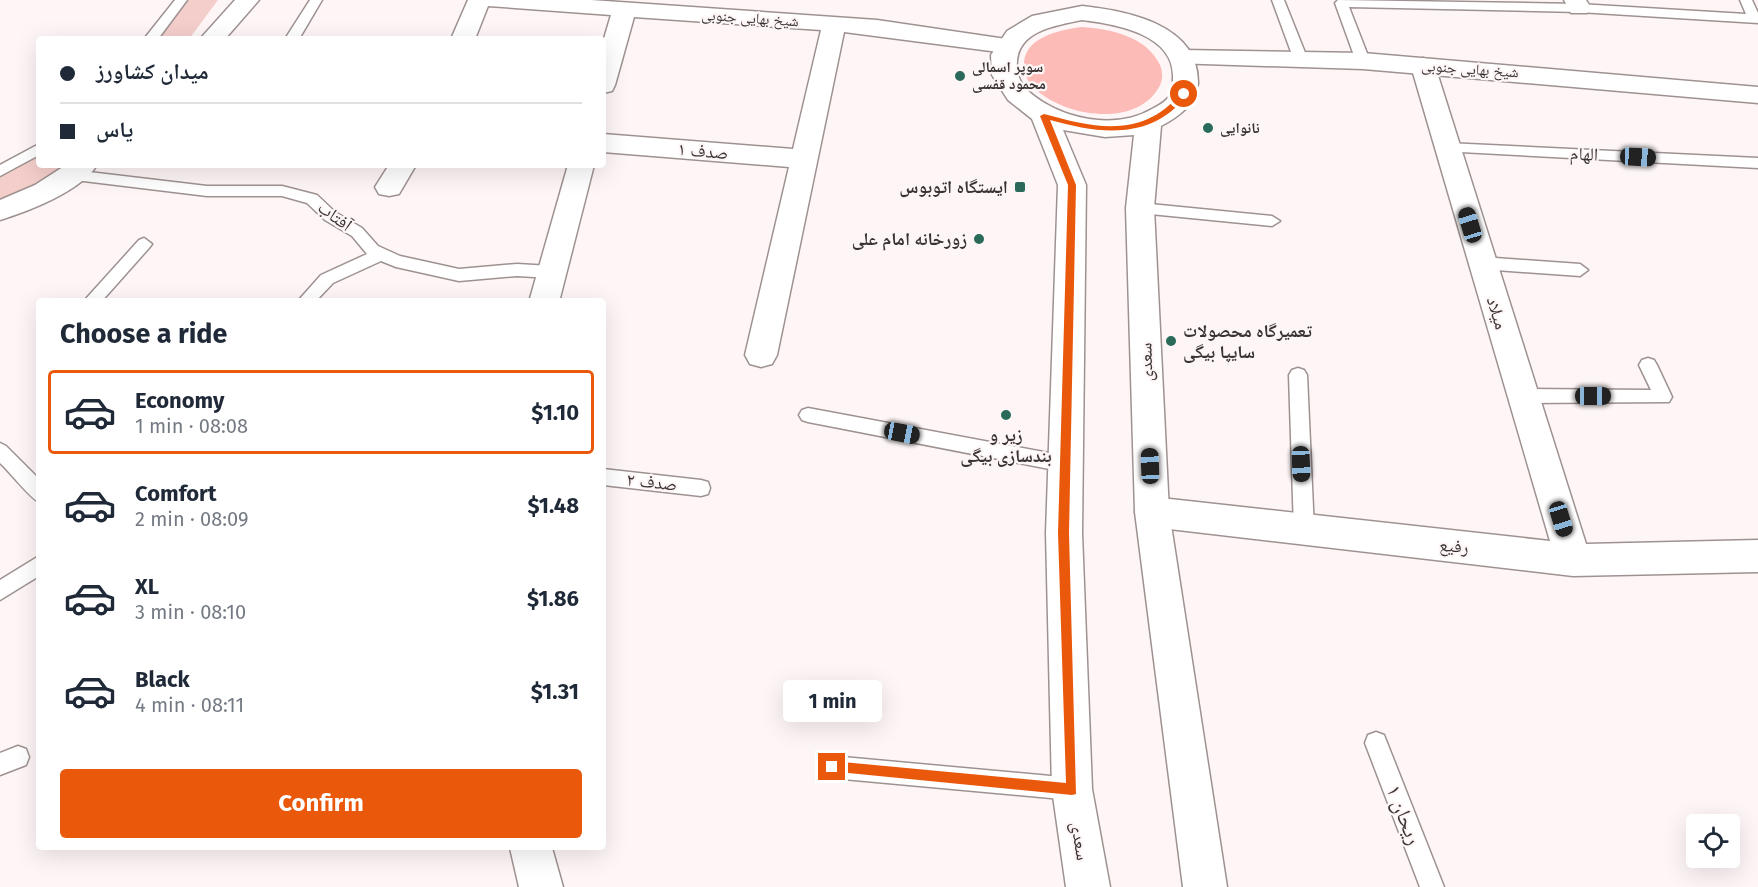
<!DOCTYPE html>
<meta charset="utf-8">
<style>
body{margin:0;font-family:"Fira Sans","Noto Naskh Arabic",sans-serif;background:#f6f6f7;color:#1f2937;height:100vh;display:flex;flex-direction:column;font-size:22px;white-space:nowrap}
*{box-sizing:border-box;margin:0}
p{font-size:20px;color:#747a83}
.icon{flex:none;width:33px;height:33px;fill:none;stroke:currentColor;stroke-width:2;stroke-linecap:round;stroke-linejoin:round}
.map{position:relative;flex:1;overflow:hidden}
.sheet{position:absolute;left:36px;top:298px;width:570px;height:552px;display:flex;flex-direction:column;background:#fff;border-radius:6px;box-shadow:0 6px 24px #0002}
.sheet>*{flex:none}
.hud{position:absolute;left:36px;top:36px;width:570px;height:132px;border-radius:6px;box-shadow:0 6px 24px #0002;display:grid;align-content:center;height:132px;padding:0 24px;background:#fff}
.buttons{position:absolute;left:1686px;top:814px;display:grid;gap:12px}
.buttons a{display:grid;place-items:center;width:54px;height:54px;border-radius:6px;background:#fff;box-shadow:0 6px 24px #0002;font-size:30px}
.end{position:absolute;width:27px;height:27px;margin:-14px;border:8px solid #ea580c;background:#fff;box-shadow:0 0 0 3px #fff}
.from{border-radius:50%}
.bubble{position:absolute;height:42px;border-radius:6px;background:#fff;box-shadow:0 6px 24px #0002;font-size:20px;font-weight:700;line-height:42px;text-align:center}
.car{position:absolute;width:18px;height:36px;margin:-18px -9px;border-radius:8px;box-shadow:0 0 4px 2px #0007;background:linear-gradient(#222 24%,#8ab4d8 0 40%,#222 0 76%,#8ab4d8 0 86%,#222 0)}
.hud b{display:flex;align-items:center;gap:21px;height:57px;font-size:22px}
.hud b+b{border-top:2px solid #e0e1e3}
.hud i{width:15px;height:15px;background:#1f2937}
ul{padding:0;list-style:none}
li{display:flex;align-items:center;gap:18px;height:84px;margin:0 12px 9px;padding:0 12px;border:3px solid transparent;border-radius:6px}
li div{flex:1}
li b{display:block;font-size:22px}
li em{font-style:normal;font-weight:700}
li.current{border-color:#ea580c}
li>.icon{width:54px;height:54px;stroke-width:1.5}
h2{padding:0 24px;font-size:27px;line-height:72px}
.action{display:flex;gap:12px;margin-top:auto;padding:12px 24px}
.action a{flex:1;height:69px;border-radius:6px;background:#ea580c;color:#fff;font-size:24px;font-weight:700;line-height:69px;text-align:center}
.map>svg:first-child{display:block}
.green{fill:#fcbbb7}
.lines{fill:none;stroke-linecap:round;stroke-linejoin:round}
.canal{fill:#f4cecb;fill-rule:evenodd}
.lane-casing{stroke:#9e9291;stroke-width:3}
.street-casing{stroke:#9e9291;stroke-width:3}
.secondary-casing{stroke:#9e9291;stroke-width:3}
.primary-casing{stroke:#9e9291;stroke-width:3}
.lane{fill:#fff;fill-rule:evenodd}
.street{fill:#fff;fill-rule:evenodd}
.secondary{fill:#fff;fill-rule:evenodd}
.primary{fill:#fff;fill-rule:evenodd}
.route{fill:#ea580c}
.poi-dot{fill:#296a5a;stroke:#fef6f6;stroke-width:2}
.labels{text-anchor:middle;stroke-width:4.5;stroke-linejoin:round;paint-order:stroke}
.far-street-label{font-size:15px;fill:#393433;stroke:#fef6f6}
.far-poi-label{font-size:15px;font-weight:bold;fill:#393433;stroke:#fef6f6;text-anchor:start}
.street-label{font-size:18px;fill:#393433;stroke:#fef6f6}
.poi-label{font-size:18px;font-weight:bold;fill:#393433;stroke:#fef6f6;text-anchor:end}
.near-street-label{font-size:21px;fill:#393433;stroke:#fef6f6}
</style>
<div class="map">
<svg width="1758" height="887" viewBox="0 0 1758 887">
<rect width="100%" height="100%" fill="#fef6f6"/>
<path class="green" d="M 1082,27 C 1111,29 1146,36 1160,65 C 1163,72 1163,81 1159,87 C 1137,127 1070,117 1040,93 C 1031,87 1025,78 1024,67 C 1022,37 1060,30 1082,27 Z"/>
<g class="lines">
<path class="canal" d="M 183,0 L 218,0 L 189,39 L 153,39 Z
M 39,153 L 39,165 L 63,165 C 51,184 21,198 0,204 L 0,172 Z"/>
<g class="lane-casing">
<path id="lane" d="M 175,0 L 187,0 L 158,39 L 144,39 Z
M 310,0 L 322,0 L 299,39 L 285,39 Z
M 1272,0 L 1284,0 L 1308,60 L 1306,63 L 1296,63 L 1294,60 Z
M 1338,0 L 1579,4 L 1746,14 L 1740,0 L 1752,0 L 1758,13 L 1758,23 L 1579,12 L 1349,7 L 1370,61 L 1363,65 L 1356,61 L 1335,3 Z
M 1447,143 L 1758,158 L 1758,168 L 1442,151 L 1440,148 Z
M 39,144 L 39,155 L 0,176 L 0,165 Z
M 72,170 L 207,186 L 282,186 L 317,195 L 335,212 L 362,228 L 378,246 L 400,256 L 459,269 L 517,264 L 551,266 L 559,272 L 551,278 L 517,276 L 459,281 L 396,267 L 381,261 L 333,283 L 315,302 L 297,302 L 321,275 L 367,254 L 352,236 L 325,220 L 307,203 L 282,196 L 207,196 L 67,179 L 65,175 Z
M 1140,203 L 1272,216 L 1280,221 L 1272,226 L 1140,213 L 1132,208 Z
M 144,238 L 152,244 L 149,248 L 101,302 L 83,302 L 139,240 Z
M 1482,257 L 1580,264 L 1588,270 L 1580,276 L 1482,269 L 1474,263 Z
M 1648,358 L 1654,360 L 1657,365 L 1672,397 L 1669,402 L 1523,403 L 1517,401 L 1514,396 L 1517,391 L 1523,389 L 1651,390 L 1639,365 L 1642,360 Z
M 1298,368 L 1304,370 L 1307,375 L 1314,530 L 1311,536 L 1304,538 L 1297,536 L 1294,530 L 1289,375 L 1292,370 Z
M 808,408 L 1065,456 L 1071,459 L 1074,464 L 1071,469 L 1065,472 L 808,422 L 802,420 L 799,415 L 802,410 Z
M 0,443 L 6,446 L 39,479 L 39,502 C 31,499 9,471 0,463 Z
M 603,469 L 701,480 L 708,482 L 710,488 L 708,494 L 701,496 L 603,485 Z
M 39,556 L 39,576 L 0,600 L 0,580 Z
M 1376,732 L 1384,735 L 1444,887 L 1420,887 L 1365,743 L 1368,735 Z
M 18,746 L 26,749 L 29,757 L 26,765 L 0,775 L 0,753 Z
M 832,756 L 1072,778 L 1080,781 L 1083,789 L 1080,797 L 1072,800 L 832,778 L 824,775 L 821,767 L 824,759 Z"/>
</g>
<g class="street-casing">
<path id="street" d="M 235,0 L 259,0 L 225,39 L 200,39 Z
M 468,0 L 591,0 L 877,20 L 1006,39 L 1014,41 L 1018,46 L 1014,51 L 1006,53 L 844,32 L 777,355 L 772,364 L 761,367 L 750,364 L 745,355 L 789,167 L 603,152 L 603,134 L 793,149 L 821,30 L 634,17 L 615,85 L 612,91 L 603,93 L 603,42 L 611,15 L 488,6 L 475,39 L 451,39 Z
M 1564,0 L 1586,0 L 1591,8 L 1587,13 L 1571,13 Z
M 1423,58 L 1432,61 L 1435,66 L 1586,544 L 1758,540 L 1758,572 L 1573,576 L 1152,527 L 1140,523 L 1135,512 L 1140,501 L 1152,497 L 1550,541 L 1411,66 L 1414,61 Z
M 66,165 L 97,165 C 81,191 29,211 0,220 L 0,200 L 35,185 Z
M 389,165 L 416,165 L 399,194 L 389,196 L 379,194 L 375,187 Z
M 568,165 L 594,165 L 559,302 L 529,302 Z
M 510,848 L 552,848 L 563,887 L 519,887 Z"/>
</g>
<g class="secondary-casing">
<path id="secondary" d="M 1182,50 L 1363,53 L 1758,87 L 1758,103 L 1363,69 L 1173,63 L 1170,58 L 1173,53 Z"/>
</g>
<g class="primary-casing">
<path id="primary" d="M 1082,6 C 1127,11 1199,24 1198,83 C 1197,104 1178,117 1161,126 L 1154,208 L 1169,512 L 1227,887 L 1183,887 L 1135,512 L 1126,208 L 1134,135 L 1105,137 L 1063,130 L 1086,185 L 1082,533 L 1092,789 L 1110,887 L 1066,887 L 1052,789 L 1046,533 L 1058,185 L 1032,119 L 1008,100 L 992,75 L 991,55 L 1007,31 L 1032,16 ZM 1082,20 C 1115,24 1175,34 1173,78 C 1173,84 1173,90 1170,95 C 1166,102 1158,106 1152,109 C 1114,131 1060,119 1028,91 C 1022,85 1017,76 1017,68 C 1014,31 1054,26 1082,20 Z"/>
</g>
<use href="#lane" class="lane"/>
<use href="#street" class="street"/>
<use href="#secondary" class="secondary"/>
<use href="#primary" class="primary"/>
</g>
<path class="route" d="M 1181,93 L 1188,94 C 1152,141 1100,134 1050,120 L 1076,185 L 1069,533 L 1076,794 L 1072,795 L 828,771 L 826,767 L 832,761 L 1066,783 L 1058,533 L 1068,185 L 1040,116 L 1044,114 C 1095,128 1143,139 1181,93 Z"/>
<g class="poi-dot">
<circle cx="960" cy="76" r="6"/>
<circle cx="1208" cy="128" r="6"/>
<rect x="1014" y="181" width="12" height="12" rx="3"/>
<circle cx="979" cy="239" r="6"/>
<circle cx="1171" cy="341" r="6"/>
<circle cx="1006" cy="415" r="6"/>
</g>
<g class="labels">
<g class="far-street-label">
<text transform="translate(750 18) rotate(4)" y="5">شیخ بهایی جنوبی</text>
<text transform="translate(1470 69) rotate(4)" y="5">شیخ بهایی جنوبی</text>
</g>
<g class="far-poi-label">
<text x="972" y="72">سوپر اسمالی<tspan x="972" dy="17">محمود قفسی</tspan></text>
<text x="1220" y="133">نانوایی</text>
</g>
<g class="street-label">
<text transform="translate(703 151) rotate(5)" y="6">صدف ۱</text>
<text transform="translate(1584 154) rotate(3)" y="6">الهام</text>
<text transform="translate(335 216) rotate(36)" y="6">آفتاب</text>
<text transform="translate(1497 313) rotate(73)" y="6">میلاد</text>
<text transform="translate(1146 362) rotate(-92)" y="6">سعدی</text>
<text transform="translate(652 482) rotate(6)" y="6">صدف ۲</text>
<text transform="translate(1454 546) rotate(6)" y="6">رفیع</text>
<text transform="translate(1080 841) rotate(81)" y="6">سعدی</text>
</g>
<g class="poi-label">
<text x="1008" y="193">ایستگاه اتوبوس</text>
<text x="967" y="245">زورخانه امام علی</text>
<text x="1183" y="337" text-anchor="start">تعمیرگاه محصولات<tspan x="1183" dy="21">سایپا بیگی</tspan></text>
<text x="1006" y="441" text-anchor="middle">زیر و<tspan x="1006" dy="21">بندسازی بیگی</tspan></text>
</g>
<g class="near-street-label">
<text transform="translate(1404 815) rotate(69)" y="7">ریحان ۱</text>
</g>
</g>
</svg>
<div class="buttons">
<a><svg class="icon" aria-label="locate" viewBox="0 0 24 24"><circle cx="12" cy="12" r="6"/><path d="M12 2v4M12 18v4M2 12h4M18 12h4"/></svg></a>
</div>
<i class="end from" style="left:1184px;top:94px"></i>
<i class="end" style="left:832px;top:767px"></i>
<div class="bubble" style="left:783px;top:680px;width:99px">1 min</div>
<i class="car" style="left:1638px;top:157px;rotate:93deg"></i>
<i class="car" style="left:1470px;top:225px;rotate:343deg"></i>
<i class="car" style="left:1593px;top:396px;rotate:90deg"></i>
<i class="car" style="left:902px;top:433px;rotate:101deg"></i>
<i class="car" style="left:1301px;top:464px;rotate:178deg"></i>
<i class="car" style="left:1150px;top:466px;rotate:358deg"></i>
<i class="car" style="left:1561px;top:519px;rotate:163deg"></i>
<div class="hud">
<b><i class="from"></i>میدان کشاورز</b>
<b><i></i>یاس</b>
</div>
<section class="sheet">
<h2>Choose a ride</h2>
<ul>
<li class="current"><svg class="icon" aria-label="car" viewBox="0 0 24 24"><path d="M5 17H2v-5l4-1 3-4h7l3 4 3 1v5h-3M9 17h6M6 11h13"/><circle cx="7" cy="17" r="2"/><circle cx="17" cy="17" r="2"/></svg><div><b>Economy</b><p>1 min · 08:08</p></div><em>$1.10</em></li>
<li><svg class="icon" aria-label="car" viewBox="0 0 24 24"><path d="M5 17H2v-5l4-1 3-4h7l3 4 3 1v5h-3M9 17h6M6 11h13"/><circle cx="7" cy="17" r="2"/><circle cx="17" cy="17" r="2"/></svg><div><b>Comfort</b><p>2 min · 08:09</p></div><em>$1.48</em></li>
<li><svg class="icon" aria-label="car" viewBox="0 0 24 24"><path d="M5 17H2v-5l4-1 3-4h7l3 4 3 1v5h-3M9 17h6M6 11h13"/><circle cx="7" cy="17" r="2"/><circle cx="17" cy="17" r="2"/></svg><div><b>XL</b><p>3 min · 08:10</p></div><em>$1.86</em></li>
<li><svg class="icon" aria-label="car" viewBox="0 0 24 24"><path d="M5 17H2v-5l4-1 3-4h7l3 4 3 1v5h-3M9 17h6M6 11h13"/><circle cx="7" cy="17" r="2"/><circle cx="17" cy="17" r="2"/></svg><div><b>Black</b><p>4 min · 08:11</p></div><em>$1.31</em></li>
</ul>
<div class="action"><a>Confirm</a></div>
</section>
</div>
